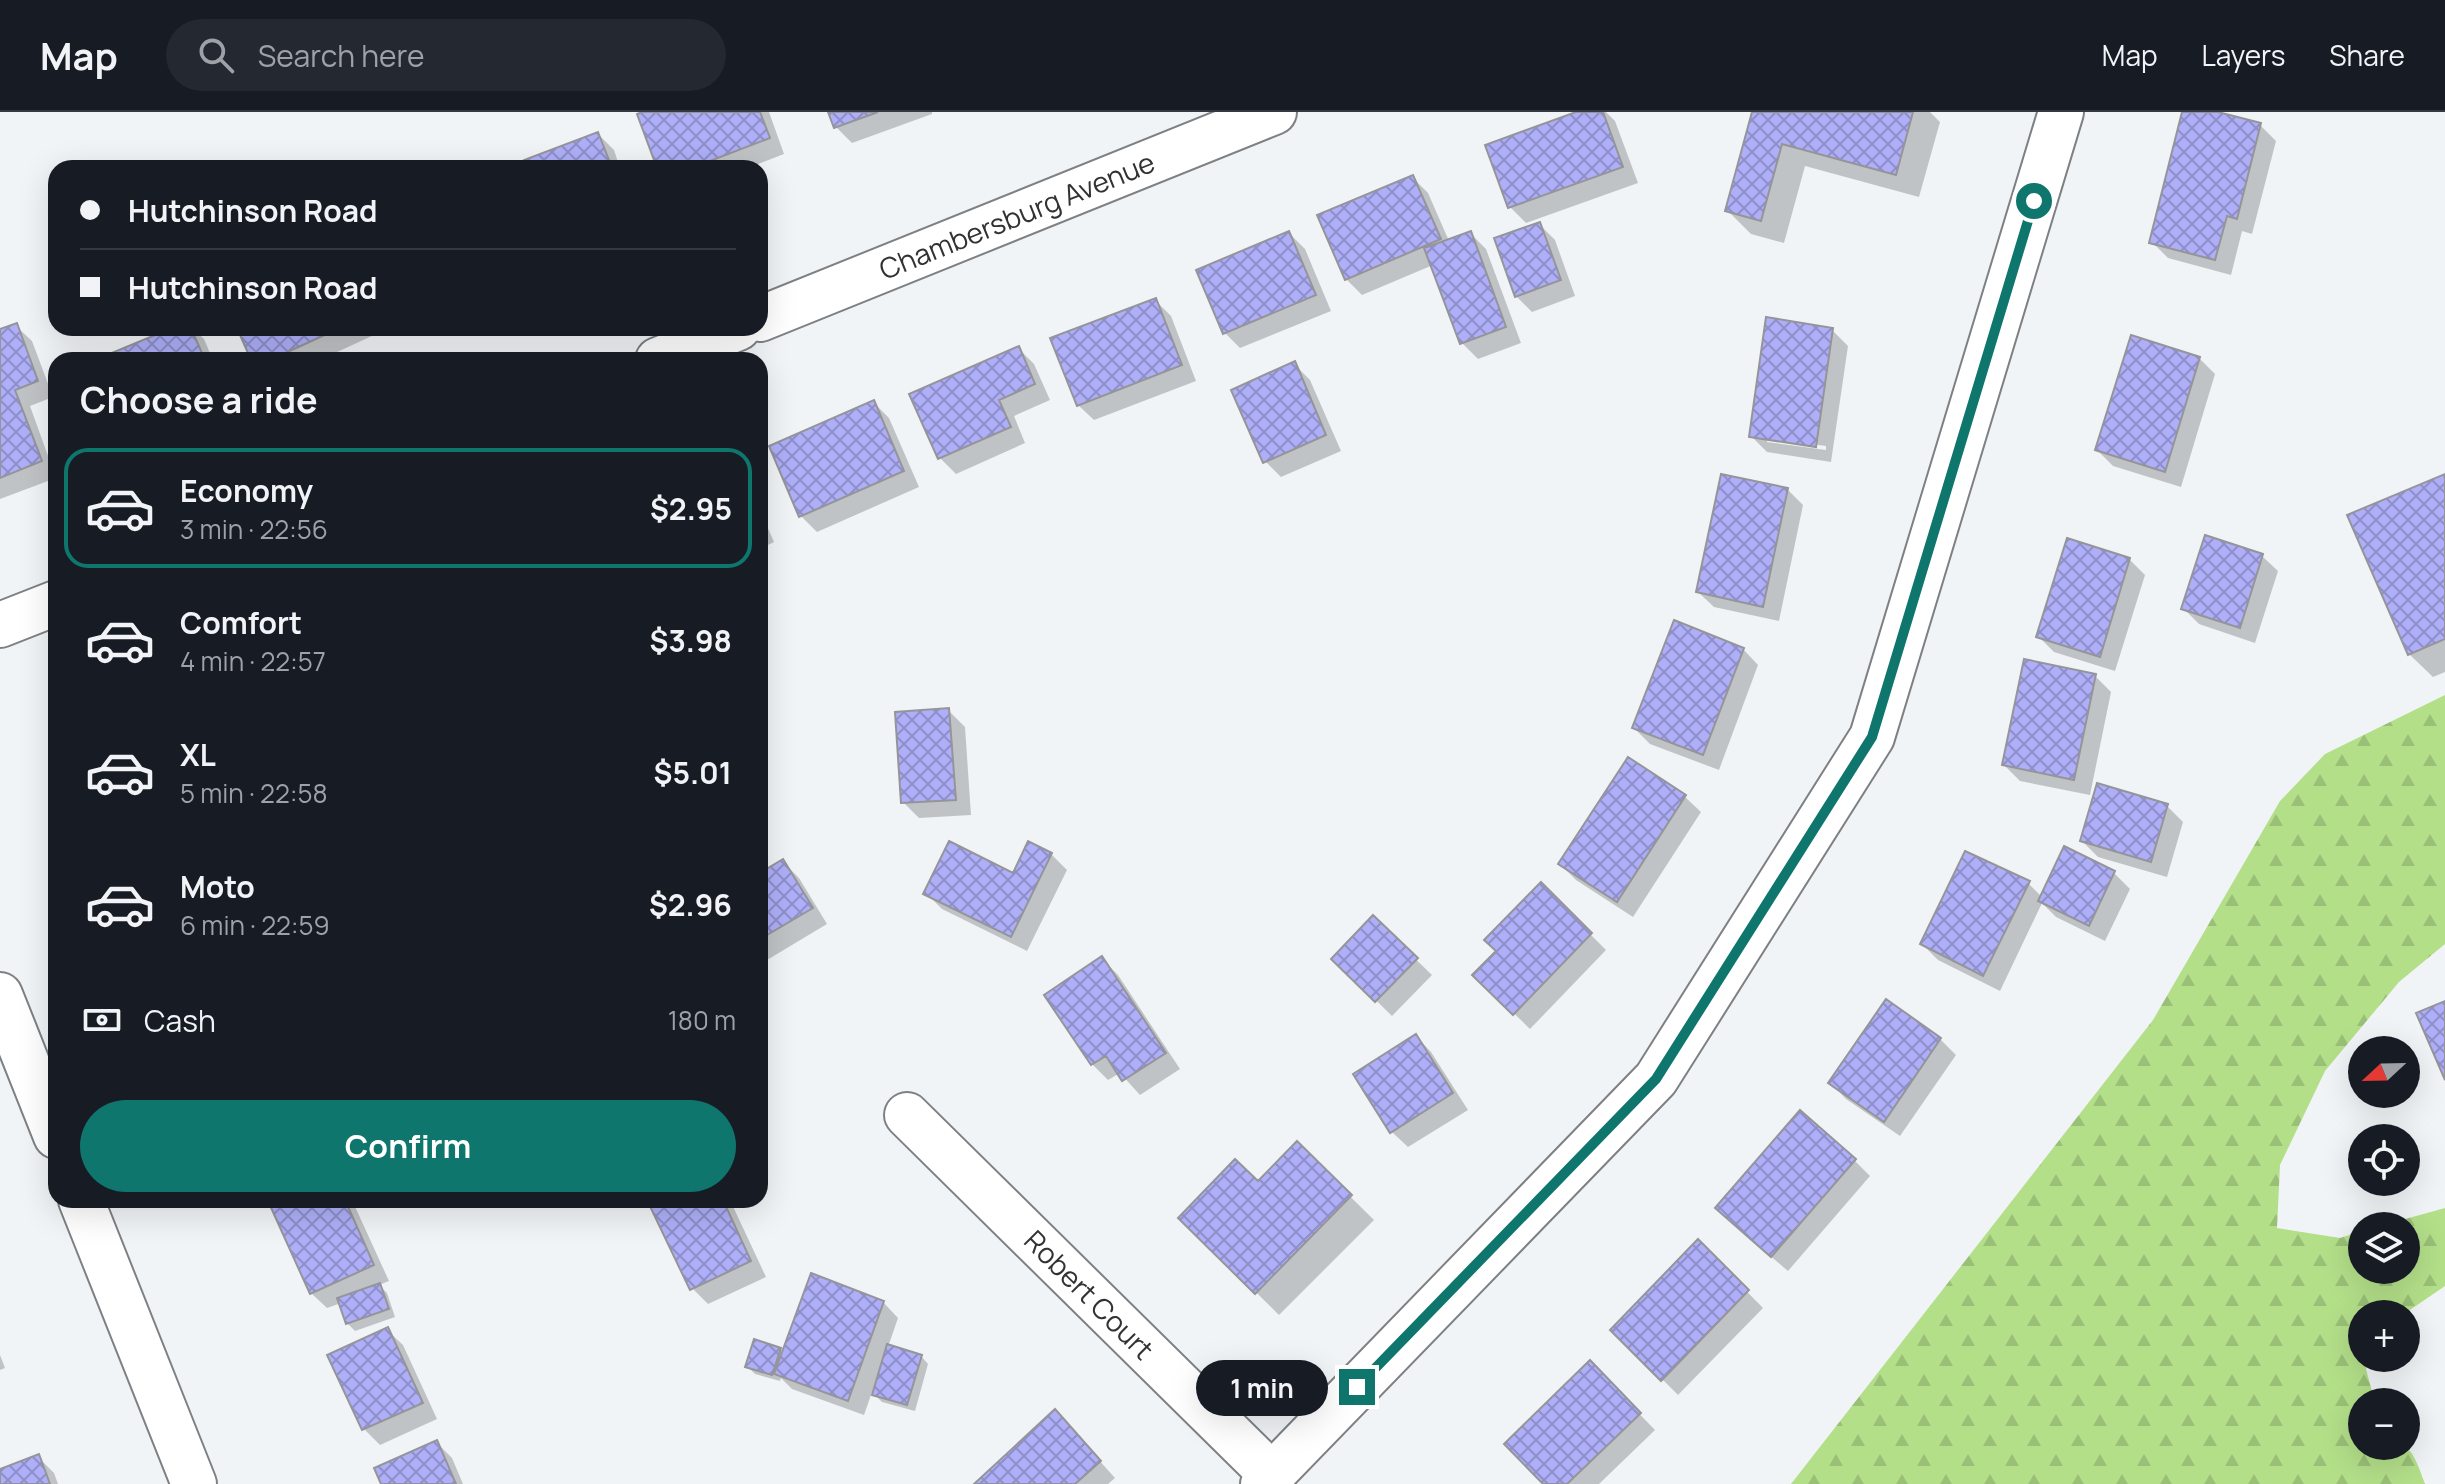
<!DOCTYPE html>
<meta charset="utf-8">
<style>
body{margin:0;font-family:Manrope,sans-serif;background:#242831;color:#f1f3f6;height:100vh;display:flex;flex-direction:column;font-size:30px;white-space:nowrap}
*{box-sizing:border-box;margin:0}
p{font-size:26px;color:#9ea1a6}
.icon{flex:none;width:44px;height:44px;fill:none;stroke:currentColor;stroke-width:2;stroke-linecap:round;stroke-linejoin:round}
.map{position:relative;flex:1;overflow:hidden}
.panel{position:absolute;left:48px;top:240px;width:720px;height:856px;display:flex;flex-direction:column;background:#171b24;border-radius:24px;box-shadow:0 8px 32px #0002}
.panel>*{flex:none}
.top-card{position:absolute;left:48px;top:48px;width:720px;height:176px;border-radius:24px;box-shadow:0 8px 32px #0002;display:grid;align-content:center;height:176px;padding:0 32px;background:#171b24}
.needle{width:52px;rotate:248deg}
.tools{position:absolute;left:2348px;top:924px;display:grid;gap:16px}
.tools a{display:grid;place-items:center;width:72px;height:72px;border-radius:50%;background:#171b24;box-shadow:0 8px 32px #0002;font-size:40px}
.end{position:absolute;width:36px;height:36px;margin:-18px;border:10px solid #0f766e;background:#fff;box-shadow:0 0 0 4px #fff}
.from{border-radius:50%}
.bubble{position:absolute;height:56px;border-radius:28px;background:#171b24;box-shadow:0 8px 32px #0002;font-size:26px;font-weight:700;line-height:56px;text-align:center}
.top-card b{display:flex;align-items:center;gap:28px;height:76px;font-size:30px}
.top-card b+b{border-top:2px solid #363941}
.top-card i{width:20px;height:20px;background:#f1f3f6}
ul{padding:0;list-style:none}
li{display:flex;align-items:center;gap:24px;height:120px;margin:0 16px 12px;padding:0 16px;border:4px solid transparent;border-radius:24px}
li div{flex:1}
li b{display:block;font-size:30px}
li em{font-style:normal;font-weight:700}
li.current{border-color:#0f766e}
li>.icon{width:72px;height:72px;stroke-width:1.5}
h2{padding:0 32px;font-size:36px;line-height:96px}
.pay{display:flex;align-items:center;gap:20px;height:88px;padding:0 32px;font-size:30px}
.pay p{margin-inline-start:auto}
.action{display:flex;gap:16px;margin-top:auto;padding:16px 32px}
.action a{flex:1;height:92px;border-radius:48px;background:#0f766e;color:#fff;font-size:32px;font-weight:700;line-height:92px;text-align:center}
header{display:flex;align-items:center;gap:48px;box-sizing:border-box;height:112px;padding:0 40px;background:#171b24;border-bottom:2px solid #363941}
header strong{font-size:38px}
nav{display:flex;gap:44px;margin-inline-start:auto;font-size:28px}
.search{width:560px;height:72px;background:#242831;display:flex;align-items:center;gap:20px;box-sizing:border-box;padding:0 28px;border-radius:44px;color:#9ea1a6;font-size:30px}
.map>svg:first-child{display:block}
.forest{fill:url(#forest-firs)}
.shadow{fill:#0003;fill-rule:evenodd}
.building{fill:url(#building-cross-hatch);stroke:#959599;stroke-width:2}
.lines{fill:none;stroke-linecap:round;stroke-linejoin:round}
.street-casing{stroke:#7e8184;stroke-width:48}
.secondary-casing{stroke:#7e8184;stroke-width:48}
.street{stroke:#fff;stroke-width:44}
.secondary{stroke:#fff;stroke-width:44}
.route{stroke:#0f766e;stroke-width:10}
.labels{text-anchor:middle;stroke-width:7;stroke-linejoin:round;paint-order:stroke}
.street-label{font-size:28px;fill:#313233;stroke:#fff}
</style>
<header>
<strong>Map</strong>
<div class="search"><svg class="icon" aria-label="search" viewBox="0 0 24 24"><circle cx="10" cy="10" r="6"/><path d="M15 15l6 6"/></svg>Search here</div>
<nav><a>Map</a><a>Layers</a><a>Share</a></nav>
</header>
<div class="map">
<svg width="2445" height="1372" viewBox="0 0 2445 1372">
<defs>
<pattern id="forest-firs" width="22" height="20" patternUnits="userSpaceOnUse" patternTransform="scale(2)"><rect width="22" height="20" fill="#b3df89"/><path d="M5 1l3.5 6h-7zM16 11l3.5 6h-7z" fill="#9ac077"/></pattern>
<pattern id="building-cross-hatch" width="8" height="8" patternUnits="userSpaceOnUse" patternTransform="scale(2)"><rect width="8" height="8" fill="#aeaff8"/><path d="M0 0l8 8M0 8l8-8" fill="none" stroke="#8e8fc9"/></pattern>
</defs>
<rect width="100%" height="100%" fill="#f1f4f7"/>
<path class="forest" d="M 2445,583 L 2445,832 L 2399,870 L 2325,959 L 2280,1053 L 2277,1116 L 2340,1126 L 2362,1119 L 2362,1158 L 2406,1158 L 2406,1114 L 2380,1114 L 2445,1096 L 2445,1174 L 2404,1202 L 2362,1202 L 2362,1246 L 2372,1246 L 2366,1257 L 2375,1290 L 2362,1290 L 2362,1334 C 2409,1334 2408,1325 2425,1372 L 1791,1372 L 2153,908 L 2280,689 L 2325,642 Z"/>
<path class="shadow" d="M 647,0 L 769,0 L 784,42 L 748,56 L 659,56 Z
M 830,0 L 932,0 L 932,2 L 852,31 L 836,15 Z
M 1582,0 L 1606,0 L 1615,9 L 1638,71 L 1526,111 L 1510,95 Z
M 1754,0 L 1930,0 L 1940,10 L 1919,85 L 1805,54 L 1784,131 L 1751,122 L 1727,98 Z
M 2185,0 L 2210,0 L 2260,13 L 2276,29 L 2252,122 L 2242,119 L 2231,163 L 2168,146 L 2152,130 Z
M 598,22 L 614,38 L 620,56 L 530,56 Z
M 1412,65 L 1428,81 L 1449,129 L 1470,121 L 1486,137 L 1521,231 L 1478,247 L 1462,231 L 1433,153 L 1362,183 L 1346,167 Z
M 1539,112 L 1555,128 L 1575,184 L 1532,200 L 1516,184 Z
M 1289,121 L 1305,137 L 1331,199 L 1240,236 L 1224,220 Z
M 1155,188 L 1171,204 L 1196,269 L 1094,308 L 1078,293 Z
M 16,214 L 32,229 L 53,285 L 30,294 L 56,366 L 0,387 L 0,220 Z
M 177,216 L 192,216 L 204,227 L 213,248 L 100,248 Z
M 239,216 L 371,216 L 374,223 L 320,248 L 253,248 Z
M 1832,218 L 1848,234 L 1831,350 L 1767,340 L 1751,324 ZM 1767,326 L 1826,334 L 1826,338 L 1767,330 Z
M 1018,236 L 1034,252 L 1050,288 L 1014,304 L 1025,331 L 956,362 L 940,346 Z
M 2199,246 L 2215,262 L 2181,375 L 2113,354 L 2097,338 Z
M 1294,252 L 1310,268 L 1341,339 L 1281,365 L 1265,349 Z
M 873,290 L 889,306 L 919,375 L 817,420 L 801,404 Z
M 2445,364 L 2445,560 L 2433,565 L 2409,542 Z
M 1787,377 L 1803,393 L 1779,509 L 1714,495 L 1698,480 Z
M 760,398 L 774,430 L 760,437 Z
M 2262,444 L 2278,459 L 2255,531 L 2199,512 L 2183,496 Z
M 2129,447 L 2145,463 L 2115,559 L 2054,540 L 2038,524 Z
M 1743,537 L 1758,553 L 1719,658 L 1650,632 L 1634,616 Z
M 2095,564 L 2111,580 L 2090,683 L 2020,669 L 2004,653 Z
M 949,599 L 965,615 L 971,703 L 919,706 L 903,690 Z
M 1685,685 L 1701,700 L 1633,805 L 1576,768 L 1560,752 Z
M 2167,694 L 2183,710 L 2167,765 L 2098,745 L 2082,729 Z
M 1051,742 L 1067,758 L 1027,839 L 942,797 L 926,781 L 1014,764 Z
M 783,750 L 799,766 L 827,812 L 767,848 L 760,842 L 760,764 Z
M 2114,761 L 2130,777 L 2105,829 L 2056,805 L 2042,791 L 2000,879 L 1938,848 L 1922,832 L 2028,771 L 2042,785 Z
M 1541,773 L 1606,838 L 1530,917 L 1475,863 L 1498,839 Z
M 1373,806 L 1432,863 L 1392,904 L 1334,847 Z
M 1102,847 L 1118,863 L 1180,957 L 1140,983 L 1120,961 L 1108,968 L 1092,952 L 1047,883 Z
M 1416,924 L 1431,940 L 1468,998 L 1408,1035 L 1392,1020 Z
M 1940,927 L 1956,943 L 1900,1024 L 1846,987 L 1831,971 Z
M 1297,1032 L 1374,1108 L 1279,1203 L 1181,1106 L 1258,1072 Z
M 1854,1048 L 1870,1064 L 1788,1159 L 1733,1112 Z
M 275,1088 L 352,1088 L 389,1169 L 379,1173 L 387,1181 L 395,1205 L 355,1219 L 347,1211 L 341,1191 L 327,1196 L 311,1181 L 270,1090 Z
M 650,1088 L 730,1088 L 766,1165 L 708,1192 L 692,1176 Z
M 1698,1130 L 1763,1196 L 1678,1283 L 1613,1218 Z
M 883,1190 L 898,1206 L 888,1235 L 921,1244 L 928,1252 L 915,1299 L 882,1290 L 872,1280 L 864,1303 L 792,1277 L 781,1266 L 780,1269 L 755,1262 L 747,1254 L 780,1238 L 784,1241 Z
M 387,1218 L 403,1233 L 437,1307 L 380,1333 L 364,1317 L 330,1244 Z
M 0,1243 L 5,1256 L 0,1258 Z
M 1590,1251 L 1655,1318 L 1599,1372 L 1546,1372 Z
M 1070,1316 L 1115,1366 L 1108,1372 L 976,1372 Z
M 436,1330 L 452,1346 L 463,1372 L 383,1372 Z
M 38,1345 L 54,1361 L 58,1372 L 0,1372 L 0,1359 Z"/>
<path class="building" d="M 642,0 L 760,0 L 770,26 L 702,52 L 704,56 L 657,56 L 637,2 Z
M 828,0 L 878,0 L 834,16 Z
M 1576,0 L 1603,0 L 1623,55 L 1508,96 L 1485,33 Z
M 1752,0 L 1913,0 L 1896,63 L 1782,32 L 1761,109 L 1725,99 Z
M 2182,0 L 2218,0 L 2261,11 L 2237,107 L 2227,104 L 2215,148 L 2149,131 Z
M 598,20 L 612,56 L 527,56 L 524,48 Z
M 1413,63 L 1441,127 L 1345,168 L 1317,103 Z
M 1540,110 L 1561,168 L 1515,185 L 1494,126 Z
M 1289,119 L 1316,183 L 1223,222 L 1196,158 Z
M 1471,119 L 1506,215 L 1460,232 L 1424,136 Z
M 1156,186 L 1182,253 L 1077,294 L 1050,226 Z
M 1766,205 L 1833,216 L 1816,335 L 1749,325 Z
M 17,211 L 38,269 L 15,278 L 42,349 L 0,366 L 0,217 Z
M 172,216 L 191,216 L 205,248 L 95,248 Z
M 237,216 L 340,216 L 270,248 L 251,248 Z
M 2131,223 L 2200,245 L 2165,360 L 2095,338 Z
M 1019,234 L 1035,272 L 999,288 L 1011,315 L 938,347 L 909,282 Z
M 1295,249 L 1326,323 L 1263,351 L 1231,278 Z
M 874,288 L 904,359 L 799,405 L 769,334 Z
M 1721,362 L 1788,376 L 1763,495 L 1696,480 Z
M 2445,362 L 2445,527 L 2408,543 L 2347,403 Z
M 2205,423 L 2263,442 L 2240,516 L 2181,497 Z
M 2067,426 L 2130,446 L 2100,545 L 2036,525 Z
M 1674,508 L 1744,536 L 1703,643 L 1632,616 Z
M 2024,547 L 2096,562 L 2074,668 L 2002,653 Z
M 949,596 L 956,688 L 901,691 L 895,600 Z
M 1628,645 L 1686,683 L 1617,790 L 1558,752 Z
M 2097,671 L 2168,692 L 2151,750 L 2080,729 Z
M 949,729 L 1013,761 L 1028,729 L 1052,741 L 1011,825 L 923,782 Z
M 2064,734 L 2115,759 L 2089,814 L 2038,789 Z
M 1965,739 L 2030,769 L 1983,864 L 1920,832 Z
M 783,747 L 813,796 L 760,827 L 760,761 Z
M 1541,770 L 1592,821 L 1513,903 L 1472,863 L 1496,839 L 1484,828 Z
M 1373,803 L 1418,846 L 1375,890 L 1331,847 Z
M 1102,844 L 1166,941 L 1122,969 L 1106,944 L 1091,953 L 1044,883 Z
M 1886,887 L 1941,926 L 1884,1010 L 1828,971 Z
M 2445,889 L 2445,968 L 2416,901 Z
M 1416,922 L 1453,981 L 1390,1021 L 1353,962 Z
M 1800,998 L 1856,1047 L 1771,1145 L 1715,1096 Z
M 1297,1029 L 1352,1083 L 1255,1182 L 1178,1106 L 1235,1047 L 1258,1069 Z
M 345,1088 L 374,1153 L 310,1182 L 268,1089 Z
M 647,1088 L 723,1088 L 751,1149 L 690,1178 Z
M 1698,1127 L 1749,1178 L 1661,1269 L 1610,1218 Z
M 811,1161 L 884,1189 L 848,1289 L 774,1262 Z
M 380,1171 L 389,1197 L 346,1212 L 337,1186 Z
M 388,1215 L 423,1291 L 362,1318 L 327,1243 Z
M 754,1227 L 781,1236 L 772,1263 L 745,1255 Z
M 887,1232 L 922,1243 L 907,1293 L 872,1283 Z
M 1590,1248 L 1641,1301 L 1567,1372 L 1543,1372 L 1504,1332 Z
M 1055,1297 L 1101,1349 L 1075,1372 L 974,1372 Z
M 437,1328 L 456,1372 L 381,1372 L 374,1356 Z
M 39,1342 L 50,1372 L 0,1372 L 0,1357 Z"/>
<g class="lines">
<g class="street-casing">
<path id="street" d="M 760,207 L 1274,0
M 658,248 L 738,216
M 0,513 L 56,491
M 907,1003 L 1272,1363
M 1263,1372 L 1656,967 L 1872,625 L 2061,0"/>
</g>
<g class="secondary-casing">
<path id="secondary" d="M 0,883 L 56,1024
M 81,1088 L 194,1372"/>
</g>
<use href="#street" class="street"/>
<use href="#secondary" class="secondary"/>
</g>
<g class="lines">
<path class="route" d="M 1357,1275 L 1656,967 L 1872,625 L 2034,89"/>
</g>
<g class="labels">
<g class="street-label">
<text transform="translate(1017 104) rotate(-22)" y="10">Chambersburg Avenue</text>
<text transform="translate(1089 1183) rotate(45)" y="10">Robert Court</text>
</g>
</g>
</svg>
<div class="tools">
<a><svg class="needle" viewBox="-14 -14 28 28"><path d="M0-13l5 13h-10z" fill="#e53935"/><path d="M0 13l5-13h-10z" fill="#9ea1a6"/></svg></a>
<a><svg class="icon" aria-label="locate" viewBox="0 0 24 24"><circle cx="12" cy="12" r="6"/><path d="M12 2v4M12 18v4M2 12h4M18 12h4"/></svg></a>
<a><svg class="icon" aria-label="layers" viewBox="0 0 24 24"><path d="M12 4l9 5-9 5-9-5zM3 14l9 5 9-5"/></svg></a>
<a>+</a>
<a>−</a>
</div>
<i class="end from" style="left:2034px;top:89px"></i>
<i class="end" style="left:1357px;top:1275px"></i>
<div class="bubble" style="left:1196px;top:1248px;width:132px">1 min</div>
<div class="top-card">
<b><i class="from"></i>Hutchinson Road</b>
<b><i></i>Hutchinson Road</b>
</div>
<section class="panel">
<h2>Choose a ride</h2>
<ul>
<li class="current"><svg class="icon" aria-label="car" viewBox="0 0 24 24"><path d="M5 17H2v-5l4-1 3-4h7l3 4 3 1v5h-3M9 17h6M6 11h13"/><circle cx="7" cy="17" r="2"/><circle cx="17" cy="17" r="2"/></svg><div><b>Economy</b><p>3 min · 22:56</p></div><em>$2.95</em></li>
<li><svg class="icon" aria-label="car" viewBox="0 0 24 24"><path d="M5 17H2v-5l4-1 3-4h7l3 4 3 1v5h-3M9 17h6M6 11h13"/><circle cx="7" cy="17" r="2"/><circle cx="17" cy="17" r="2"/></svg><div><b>Comfort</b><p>4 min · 22:57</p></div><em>$3.98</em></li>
<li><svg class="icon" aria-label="car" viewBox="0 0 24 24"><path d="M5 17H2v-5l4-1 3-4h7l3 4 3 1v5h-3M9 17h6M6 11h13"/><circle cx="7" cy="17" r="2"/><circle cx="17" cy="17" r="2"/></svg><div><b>XL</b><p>5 min · 22:58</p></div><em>$5.01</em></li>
<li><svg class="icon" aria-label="car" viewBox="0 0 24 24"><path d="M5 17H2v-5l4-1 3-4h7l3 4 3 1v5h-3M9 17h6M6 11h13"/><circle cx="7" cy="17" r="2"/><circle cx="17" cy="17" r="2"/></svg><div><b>Moto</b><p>6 min · 22:59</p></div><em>$2.96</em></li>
</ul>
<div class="pay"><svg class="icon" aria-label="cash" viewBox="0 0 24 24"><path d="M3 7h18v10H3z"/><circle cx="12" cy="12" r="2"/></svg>Cash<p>180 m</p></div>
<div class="action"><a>Confirm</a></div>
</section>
</div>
